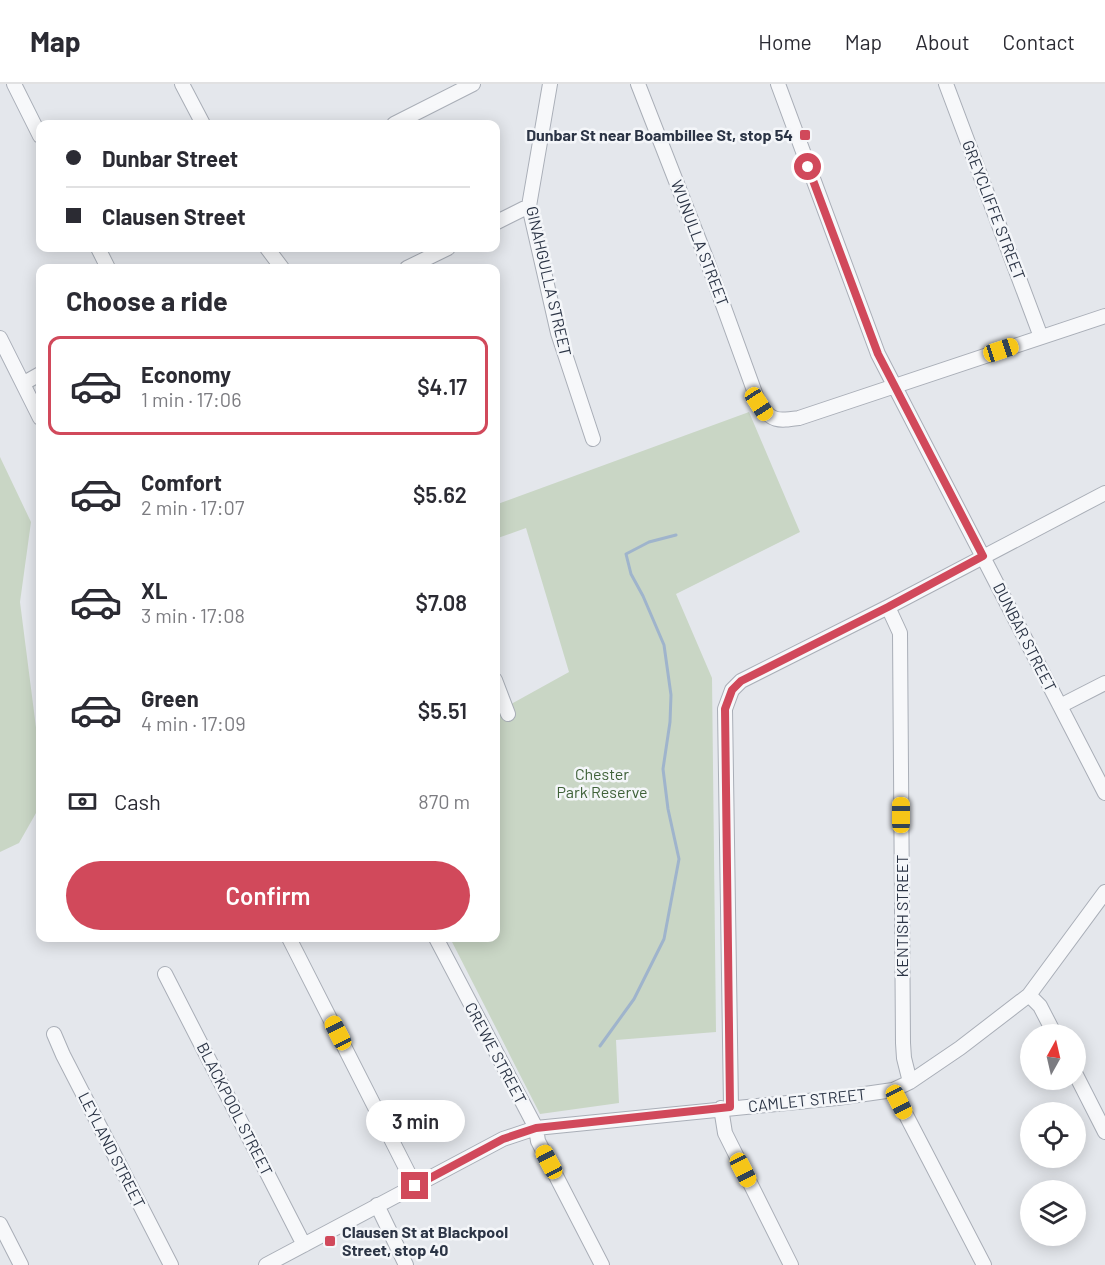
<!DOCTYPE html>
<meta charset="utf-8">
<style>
body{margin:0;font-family:Barlow,sans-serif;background:#f7f7f7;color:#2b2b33;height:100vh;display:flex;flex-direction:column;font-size:22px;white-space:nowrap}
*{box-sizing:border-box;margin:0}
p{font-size:20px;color:#7c7c81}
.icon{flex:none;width:33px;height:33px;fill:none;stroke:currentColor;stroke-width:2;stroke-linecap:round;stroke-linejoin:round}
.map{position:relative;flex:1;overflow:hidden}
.sheet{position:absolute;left:36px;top:180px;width:464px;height:678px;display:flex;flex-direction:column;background:#fff;border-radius:12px;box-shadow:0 3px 15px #0003}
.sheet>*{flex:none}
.guide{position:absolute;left:36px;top:36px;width:464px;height:132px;border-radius:12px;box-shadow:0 3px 15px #0003;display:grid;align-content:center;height:132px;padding:0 30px;background:#fff}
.needle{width:39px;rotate:8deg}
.buttons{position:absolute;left:1020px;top:940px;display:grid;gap:12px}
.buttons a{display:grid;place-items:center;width:66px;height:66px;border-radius:50%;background:#fff;box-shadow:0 3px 15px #0003;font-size:30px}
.end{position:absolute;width:27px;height:27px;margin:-14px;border:8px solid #d1495b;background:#fff;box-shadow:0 0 0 3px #fff}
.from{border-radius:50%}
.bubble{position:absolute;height:42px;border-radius:21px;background:#fff;box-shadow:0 3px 15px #0003;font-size:20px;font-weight:600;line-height:42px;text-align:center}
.car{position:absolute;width:18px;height:36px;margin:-18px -9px;border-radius:8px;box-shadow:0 0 4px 2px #0007;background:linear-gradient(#f5c518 24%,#345 0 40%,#f5c518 0 76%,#345 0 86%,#f5c518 0)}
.guide b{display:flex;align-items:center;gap:21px;height:57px;font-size:22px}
.guide b+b{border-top:2px solid #e1e1e2}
.guide i{width:15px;height:15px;background:#2b2b33}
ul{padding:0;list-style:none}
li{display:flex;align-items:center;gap:18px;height:99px;margin:0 12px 9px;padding:0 18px;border:3px solid transparent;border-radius:12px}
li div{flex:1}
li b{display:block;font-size:22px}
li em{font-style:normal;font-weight:600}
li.selected{border-color:#d1495b}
li>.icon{width:54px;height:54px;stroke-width:1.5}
h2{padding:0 30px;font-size:27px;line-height:72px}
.pay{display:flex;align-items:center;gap:15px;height:66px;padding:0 30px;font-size:22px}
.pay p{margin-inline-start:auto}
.action{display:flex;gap:12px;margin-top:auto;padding:12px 30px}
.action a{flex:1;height:69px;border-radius:36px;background:#d1495b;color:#fff;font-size:24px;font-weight:600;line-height:69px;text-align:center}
header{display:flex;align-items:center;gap:36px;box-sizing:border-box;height:84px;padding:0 30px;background:#fff;border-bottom:2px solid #e1e1e2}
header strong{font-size:28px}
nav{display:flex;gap:33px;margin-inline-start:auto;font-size:21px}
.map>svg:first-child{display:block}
.green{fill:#c9d6c5}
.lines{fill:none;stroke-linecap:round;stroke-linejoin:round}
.stream{stroke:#9fb4cc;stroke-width:3}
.minor-casing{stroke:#a9aeb7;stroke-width:16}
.minor{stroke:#f7f8fa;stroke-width:14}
.route{stroke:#d1495b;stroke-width:8}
.poi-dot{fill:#d1495b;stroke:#f4f6f9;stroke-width:2}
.labels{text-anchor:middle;stroke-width:5;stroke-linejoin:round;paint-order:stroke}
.poi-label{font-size:16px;font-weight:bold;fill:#2b3445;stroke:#f4f6f9;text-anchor:end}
.street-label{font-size:16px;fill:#2b3445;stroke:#f4f6f9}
.park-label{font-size:16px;fill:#3f6138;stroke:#f4f6f9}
</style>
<header>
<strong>Map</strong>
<nav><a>Home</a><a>Map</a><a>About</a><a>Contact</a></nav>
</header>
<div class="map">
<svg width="1105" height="1181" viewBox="0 0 1105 1181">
<rect width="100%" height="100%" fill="#e4e7ec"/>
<path class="green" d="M 749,328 L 800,448 L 676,510 L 712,594 L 716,948 L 616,956 L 619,1019 L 540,1030 L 450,854 L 495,854 L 495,629 L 569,588 L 526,444 L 495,455 L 495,421 Z
M 0,373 L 31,438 L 20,518 L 40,675 L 40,722 L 19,759 L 0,768 Z"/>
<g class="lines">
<path class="stream" d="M 600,962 L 634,915 L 664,855 L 679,775 L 668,725 L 663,685 L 670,638 L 671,611 L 664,561 L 643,512 L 631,490 L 626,470 L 649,458 L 676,451"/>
<g class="minor-casing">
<path id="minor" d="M 14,0 L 40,52
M 182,0 L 203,40
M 550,0 L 529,122 L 558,249 L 593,355
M 638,0 L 706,174 L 759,320 C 772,338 778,337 799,334 L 1105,232
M 778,0 L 878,270 L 1105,709
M 946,0 L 1041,253
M 394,40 L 473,0
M 495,139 L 529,122
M 98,164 L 108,184
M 267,164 L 282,184
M 407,184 L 448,164
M 0,254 L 40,334
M 24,299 L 40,290
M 888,523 L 900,549 L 903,959 L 904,974 L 910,998
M 495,596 L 508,630
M 1060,622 L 1105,599
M 289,854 L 415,1102
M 436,854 L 536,1044 L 538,1057 L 602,1181
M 165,890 L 304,1161
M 1029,911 L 1040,922 L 1055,951
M 54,950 L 63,971 L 171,1181
M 1076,991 L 1105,1048
M 893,1006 L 984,1181
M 731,1023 L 725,625 L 732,606 L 741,597 L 888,523 L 1105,409
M 721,1024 L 725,1049 L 791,1181
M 377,1121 L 406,1181
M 0,1140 L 21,1181
M 266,1181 L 503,1055 L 536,1044 L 837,1014 L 893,1006 L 910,998 L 960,964 L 1029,911 L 1105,808"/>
</g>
<use href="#minor" class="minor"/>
</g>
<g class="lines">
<path class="route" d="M 415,1102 L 503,1055 L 536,1044 L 730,1023 L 725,625 L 732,606 L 741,597 L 888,523 L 983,472 L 878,270 L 808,83"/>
</g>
<g class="poi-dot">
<rect x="799" y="45" width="12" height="12" rx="3"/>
<rect x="324" y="1151" width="12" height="12" rx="3"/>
</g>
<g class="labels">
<g class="poi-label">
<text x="793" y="57">Dunbar St near Boambillee St, stop 54</text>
<text x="342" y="1154" text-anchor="start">Clausen St at Blackpool<tspan x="342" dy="18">Street, stop 40</tspan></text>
</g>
<g class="street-label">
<text transform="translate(994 126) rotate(69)" y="6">GREYCLIFFE STREET</text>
<text transform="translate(700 159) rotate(69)" y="6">WUNULLA STREET</text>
<text transform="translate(549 197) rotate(77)" y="6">GINAHGULLA STREET</text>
<text transform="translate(1025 553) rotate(63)" y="6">DUNBAR STREET</text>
<text transform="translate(902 832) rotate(-90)" y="6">KENTISH STREET</text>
<text transform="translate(496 969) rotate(62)" y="6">CREWE STREET</text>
<text transform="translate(807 1016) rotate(-6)" y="6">CAMLET STREET</text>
<text transform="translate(235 1025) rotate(63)" y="6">BLACKPOOL STREET</text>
<text transform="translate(112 1066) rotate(63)" y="6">LEYLAND STREET</text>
</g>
<g class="park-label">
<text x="602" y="696">Chester<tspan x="602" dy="18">Park Reserve</tspan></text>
</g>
</g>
</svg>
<div class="buttons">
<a><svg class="needle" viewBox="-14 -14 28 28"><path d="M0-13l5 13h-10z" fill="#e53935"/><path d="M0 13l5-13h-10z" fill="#7c7c81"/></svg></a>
<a><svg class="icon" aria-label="locate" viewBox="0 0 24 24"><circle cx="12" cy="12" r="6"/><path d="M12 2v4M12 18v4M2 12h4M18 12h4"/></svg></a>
<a><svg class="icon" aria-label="layers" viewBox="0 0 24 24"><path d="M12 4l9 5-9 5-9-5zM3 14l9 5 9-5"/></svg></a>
</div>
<i class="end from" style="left:808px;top:83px"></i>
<i class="end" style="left:415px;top:1102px"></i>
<div class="bubble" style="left:366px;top:1016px;width:99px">3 min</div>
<i class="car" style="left:1001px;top:266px;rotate:72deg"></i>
<i class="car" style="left:759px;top:320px;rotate:147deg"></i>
<i class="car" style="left:901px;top:731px;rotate:0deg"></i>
<i class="car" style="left:338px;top:949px;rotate:333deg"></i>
<i class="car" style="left:899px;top:1018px;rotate:153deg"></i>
<i class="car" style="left:549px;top:1078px;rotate:332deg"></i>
<i class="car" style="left:743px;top:1086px;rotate:153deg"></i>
<div class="guide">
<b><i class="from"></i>Dunbar Street</b>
<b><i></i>Clausen Street</b>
</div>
<section class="sheet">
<h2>Choose a ride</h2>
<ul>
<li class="selected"><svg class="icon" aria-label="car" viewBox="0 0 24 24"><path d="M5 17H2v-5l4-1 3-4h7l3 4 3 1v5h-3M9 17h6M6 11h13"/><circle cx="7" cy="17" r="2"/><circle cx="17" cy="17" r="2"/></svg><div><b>Economy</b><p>1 min · 17:06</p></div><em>$4.17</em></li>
<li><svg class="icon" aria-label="car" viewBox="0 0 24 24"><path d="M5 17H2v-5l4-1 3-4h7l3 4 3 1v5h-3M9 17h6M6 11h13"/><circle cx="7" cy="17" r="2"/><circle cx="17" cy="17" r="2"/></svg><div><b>Comfort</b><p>2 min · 17:07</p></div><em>$5.62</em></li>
<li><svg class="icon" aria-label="car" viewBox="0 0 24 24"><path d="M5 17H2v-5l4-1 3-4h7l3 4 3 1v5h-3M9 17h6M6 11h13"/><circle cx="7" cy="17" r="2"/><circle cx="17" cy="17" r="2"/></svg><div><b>XL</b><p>3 min · 17:08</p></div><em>$7.08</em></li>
<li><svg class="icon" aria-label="car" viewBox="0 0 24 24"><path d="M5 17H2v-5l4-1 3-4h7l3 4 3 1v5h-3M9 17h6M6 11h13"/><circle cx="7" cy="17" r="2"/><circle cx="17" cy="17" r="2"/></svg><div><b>Green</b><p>4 min · 17:09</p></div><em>$5.51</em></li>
</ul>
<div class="pay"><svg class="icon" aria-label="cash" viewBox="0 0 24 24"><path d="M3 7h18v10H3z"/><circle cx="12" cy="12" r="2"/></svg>Cash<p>870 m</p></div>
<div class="action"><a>Confirm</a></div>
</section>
</div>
